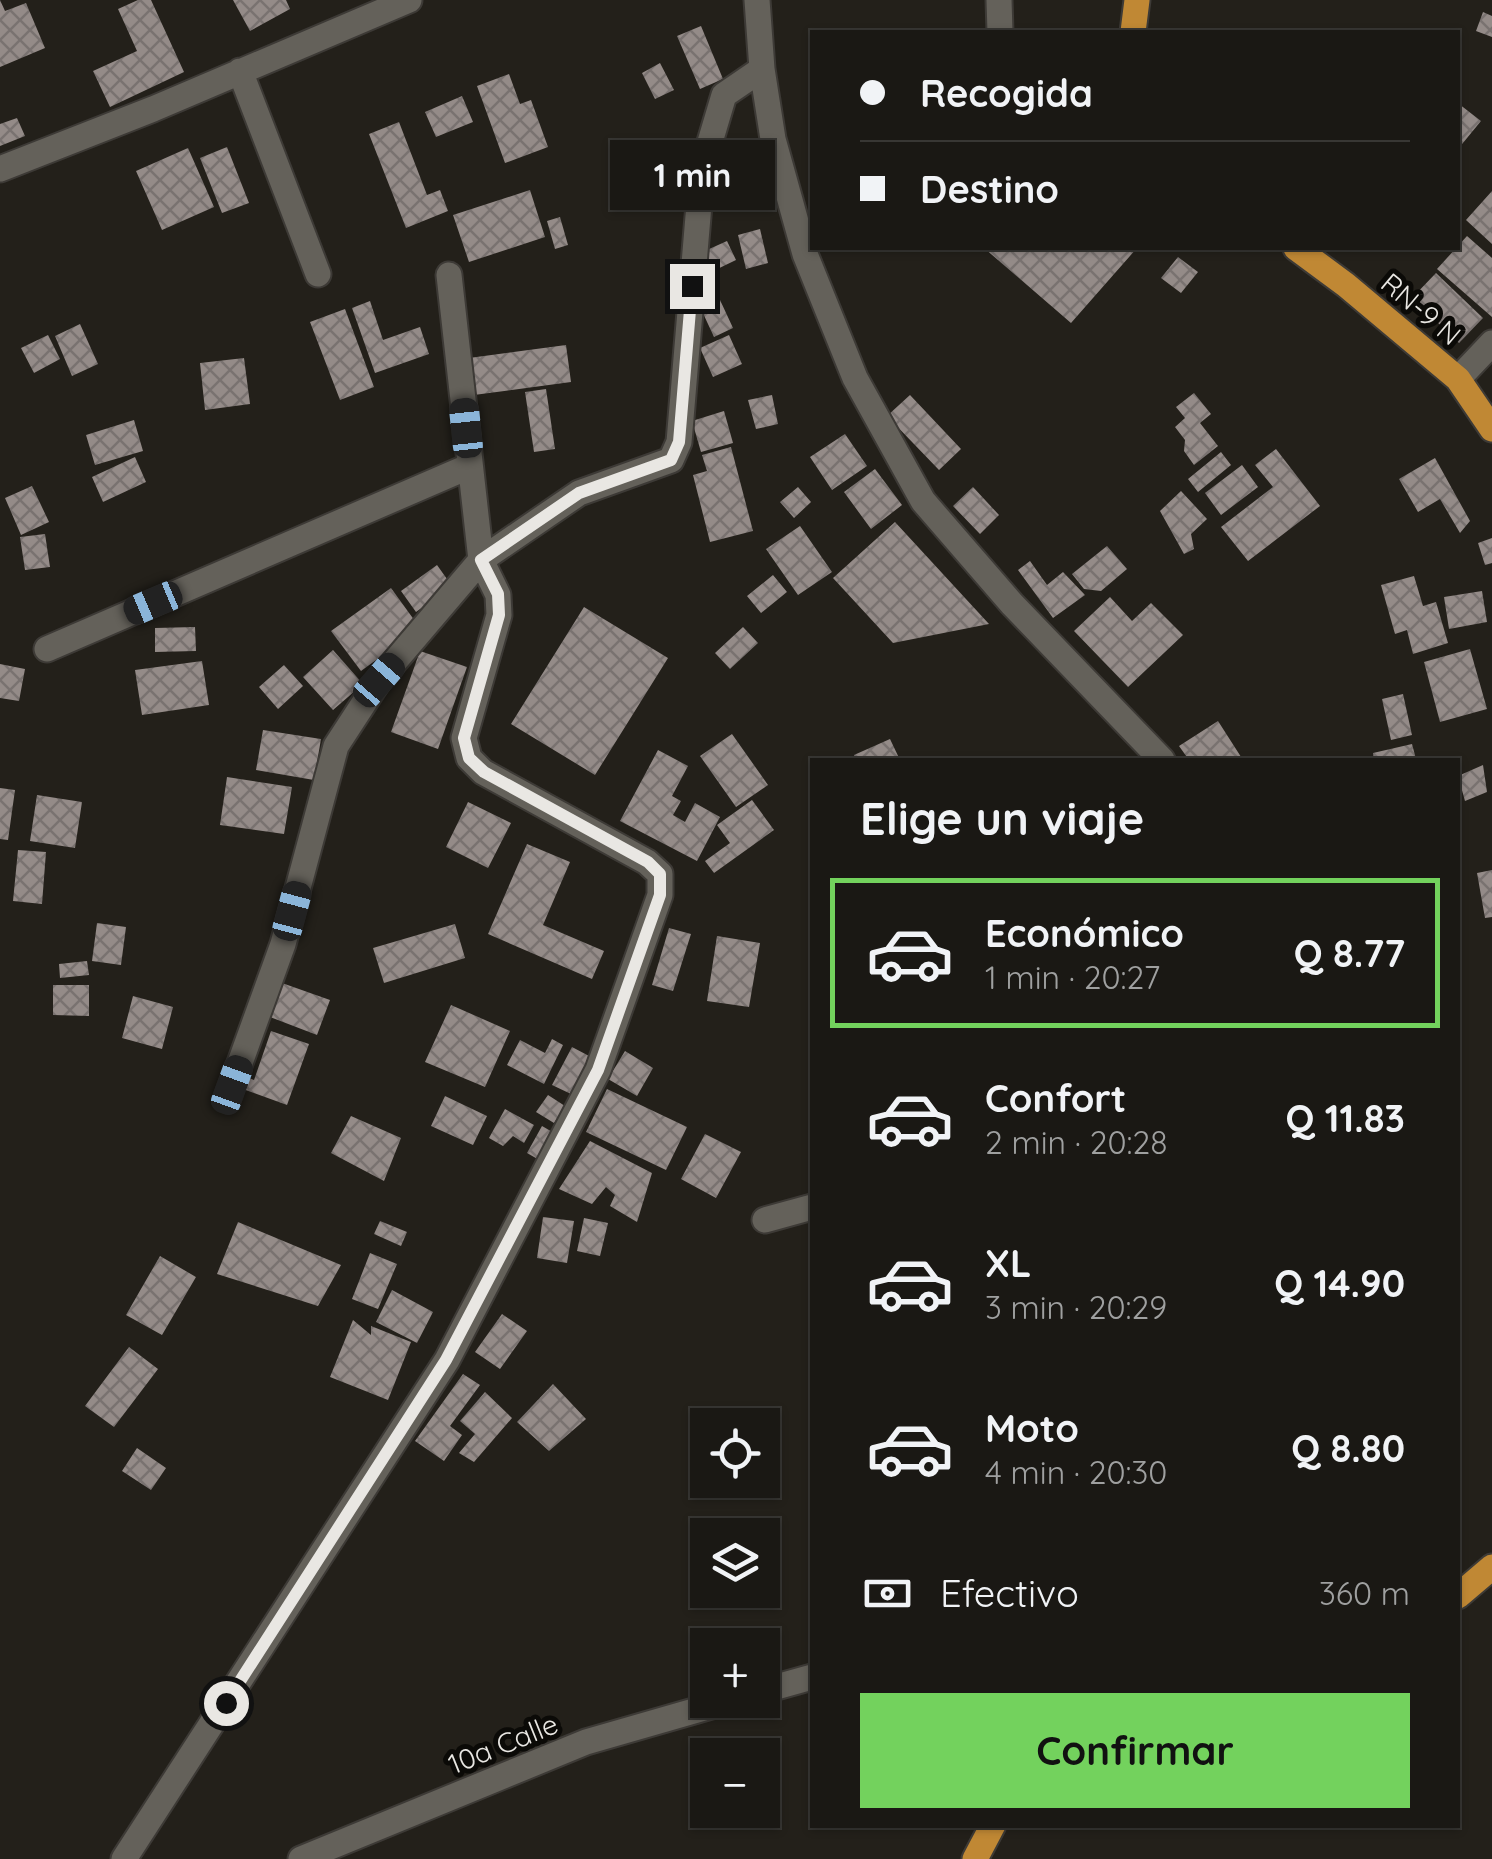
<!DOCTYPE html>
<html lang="es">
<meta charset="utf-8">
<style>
body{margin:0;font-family:Quicksand,sans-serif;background:#23211d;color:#f1f3f6;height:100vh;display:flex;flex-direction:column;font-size:38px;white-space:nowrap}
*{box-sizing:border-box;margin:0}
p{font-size:32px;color:#9fa0a0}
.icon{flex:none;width:55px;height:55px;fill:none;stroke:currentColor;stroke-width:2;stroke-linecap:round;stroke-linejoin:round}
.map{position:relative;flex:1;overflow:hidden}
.drawer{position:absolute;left:810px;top:758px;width:650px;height:1070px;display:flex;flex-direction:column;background:#1a1814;border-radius:0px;box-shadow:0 2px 8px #0004,0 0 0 2px #383734}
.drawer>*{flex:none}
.guide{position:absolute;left:810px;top:30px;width:650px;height:220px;border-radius:0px;box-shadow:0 2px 8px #0004,0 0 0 2px #383734;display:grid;align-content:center;height:220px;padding:0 50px;background:#1a1814}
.buttons{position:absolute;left:690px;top:1408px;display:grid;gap:20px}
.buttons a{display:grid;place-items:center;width:90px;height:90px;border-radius:0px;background:#1a1814;box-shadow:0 2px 8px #0004,0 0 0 2px #383734;font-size:50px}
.end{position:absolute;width:45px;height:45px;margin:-22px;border:12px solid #e9e7e3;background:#111;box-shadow:0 0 0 5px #111}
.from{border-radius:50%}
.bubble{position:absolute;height:70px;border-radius:0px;background:#1a1814;box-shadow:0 2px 8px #0004,0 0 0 2px #383734;font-size:32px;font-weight:700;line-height:70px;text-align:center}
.car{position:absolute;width:30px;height:60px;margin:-30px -15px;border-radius:12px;box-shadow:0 0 8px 2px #0007;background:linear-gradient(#222 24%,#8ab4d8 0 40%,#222 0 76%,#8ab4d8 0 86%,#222 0)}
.guide b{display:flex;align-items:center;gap:35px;height:95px;font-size:38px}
.guide b+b{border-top:2px solid #383734}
.guide i{width:25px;height:25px;background:#f1f3f6}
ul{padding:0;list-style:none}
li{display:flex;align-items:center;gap:30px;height:150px;margin:0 20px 15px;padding:0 30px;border:5px solid transparent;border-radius:0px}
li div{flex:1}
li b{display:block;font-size:38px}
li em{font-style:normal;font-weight:700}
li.on{border-color:#73d25d}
li>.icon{width:90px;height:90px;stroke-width:1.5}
h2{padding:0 50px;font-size:45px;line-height:120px}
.pay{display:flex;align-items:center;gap:25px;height:110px;padding:0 50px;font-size:38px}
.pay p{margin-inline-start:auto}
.button{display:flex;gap:20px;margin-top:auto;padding:20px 50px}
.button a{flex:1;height:115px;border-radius:0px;background:#73d25d;color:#111;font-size:40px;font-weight:700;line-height:115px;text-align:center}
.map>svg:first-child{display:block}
.building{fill:url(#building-cross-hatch)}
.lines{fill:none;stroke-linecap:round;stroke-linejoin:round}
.minor-casing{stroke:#3d3a36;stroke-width:29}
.primary-casing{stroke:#3d3a36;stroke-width:29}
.minor{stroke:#64615a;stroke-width:25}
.primary{stroke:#c08834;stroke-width:25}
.route{stroke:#e9e7e3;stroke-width:12}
.labels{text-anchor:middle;stroke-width:10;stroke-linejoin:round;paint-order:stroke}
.street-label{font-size:28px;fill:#e9e7e3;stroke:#0b0a07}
</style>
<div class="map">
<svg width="1492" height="1859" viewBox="0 0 1492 1859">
<defs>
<pattern id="building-cross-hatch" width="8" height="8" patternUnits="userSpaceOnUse" patternTransform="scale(2.5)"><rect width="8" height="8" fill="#948b88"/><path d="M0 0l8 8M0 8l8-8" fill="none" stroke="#797270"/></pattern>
</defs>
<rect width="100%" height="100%" fill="#23201a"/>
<path class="building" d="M 0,0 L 5,11 L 26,3 L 45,48 L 0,67 Z
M 138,0 L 151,0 L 184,72 L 110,107 L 93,71 L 137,51 L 118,9 Z
M 233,0 L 286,0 L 290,9 L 250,31 Z
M 1483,12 L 1492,16 L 1492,37 L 1476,31 Z
M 701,26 L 723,79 L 700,89 L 677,36 Z
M 660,63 L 674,90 L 655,99 L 642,73 Z
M 509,74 L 520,104 L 531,100 L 548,147 L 505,163 L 477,86 Z
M 462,96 L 473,122 L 436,137 L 425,112 Z
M 1459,104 L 1481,121 L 1458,149 L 1458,106 Z
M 17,118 L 25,136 L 0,146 L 0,124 Z
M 399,122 L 427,195 L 440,190 L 448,211 L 406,228 L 369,134 Z
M 227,147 L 249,203 L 222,213 L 200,158 Z
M 188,148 L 214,207 L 162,230 L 136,171 Z
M 530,190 L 545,237 L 469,262 L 453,215 Z
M 1492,191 L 1492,244 L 1466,220 Z
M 560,217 L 568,245 L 555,249 L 547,221 Z
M 760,229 L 768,263 L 746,269 L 738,235 Z
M 1467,236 L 1492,258 L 1492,317 L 1437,269 Z
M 727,241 L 736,260 L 707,274 L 698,254 Z
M 984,248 L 1137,248 L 1071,323 Z
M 1178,257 L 1198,272 L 1181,293 L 1161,278 Z
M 1436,273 L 1483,318 L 1459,343 L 1412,298 Z
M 714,287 L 733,328 L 714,337 L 695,296 Z
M 370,301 L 383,340 L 420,327 L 429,354 L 375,373 L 352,308 Z
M 345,309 L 374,387 L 340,400 L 310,322 Z
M 80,324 L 98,364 L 72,376 L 55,336 Z
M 48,335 L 60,359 L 34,373 L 21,348 Z
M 729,335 L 742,364 L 713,377 L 700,348 Z
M 566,345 L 571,382 L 474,395 L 469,358 Z
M 244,358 L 250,404 L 205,410 L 200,363 Z
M 546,389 L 555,449 L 534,452 L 525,392 Z
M 1194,393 L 1211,414 L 1200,423 L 1218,446 L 1194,465 L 1184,451 L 1185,440 L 1175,427 L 1185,418 L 1176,407 Z
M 772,395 L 778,424 L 756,429 L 748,400 Z
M 910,395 L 961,449 L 939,470 L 887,416 Z
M 724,411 L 733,443 L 701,452 L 692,421 Z
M 134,420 L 143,451 L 95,465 L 86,435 Z
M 845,434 L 867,466 L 832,490 L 810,457 Z
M 731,447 L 753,531 L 710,542 L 693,475 L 707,471 L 702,455 Z
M 1276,449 L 1320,506 L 1248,561 L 1221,527 L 1273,487 L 1255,465 Z
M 1221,452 L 1231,465 L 1198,492 L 1188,479 Z
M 135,457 L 146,482 L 103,502 L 92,477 Z
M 1435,458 L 1470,521 L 1460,533 L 1440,499 L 1418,512 L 1399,479 Z
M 1242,465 L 1258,487 L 1221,515 L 1205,493 Z
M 875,469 L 902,505 L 871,529 L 844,492 Z
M 32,486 L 49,522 L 21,535 L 5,498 Z
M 798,487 L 811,502 L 794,518 L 780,502 Z
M 973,487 L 999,515 L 980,534 L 953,506 Z
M 1181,491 L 1207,519 L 1191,534 L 1194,549 L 1184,554 L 1160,511 Z
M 895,522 L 989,624 L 893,643 L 833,578 Z
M 800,526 L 832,572 L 798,595 L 766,549 Z
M 45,534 L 50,567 L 25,570 L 20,537 Z
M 1492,538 L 1492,563 L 1485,565 L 1478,543 Z
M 1107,546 L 1127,569 L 1101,591 L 1084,589 L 1072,574 Z
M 1030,561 L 1047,585 L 1063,572 L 1085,595 L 1053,618 L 1018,570 Z
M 437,565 L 452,586 L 416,612 L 401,591 Z
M 773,575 L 787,592 L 761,613 L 747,596 Z
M 1414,576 L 1423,606 L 1436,602 L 1448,643 L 1413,654 L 1407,630 L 1395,634 L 1381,585 Z
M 391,588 L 420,628 L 361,671 L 331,631 Z
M 1482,591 L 1487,622 L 1449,629 L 1444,597 Z
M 1110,597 L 1132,621 L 1151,603 L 1183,635 L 1128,687 L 1074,631 Z
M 584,607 L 668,658 L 595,775 L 511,724 Z
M 195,627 L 196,651 L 155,652 L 155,628 Z
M 743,627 L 758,643 L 730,669 L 715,653 Z
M 1470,649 L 1487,709 L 1440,722 L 1424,662 Z
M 333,650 L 363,684 L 333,710 L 303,677 Z
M 420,651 L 467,667 L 438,749 L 391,732 Z
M 202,661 L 209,705 L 142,715 L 135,670 Z
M 0,664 L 25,669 L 19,701 L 0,698 Z
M 284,665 L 303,686 L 278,709 L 259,687 Z
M 1403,694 L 1412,735 L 1391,740 L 1382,699 Z
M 1218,721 L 1243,760 L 1189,760 L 1179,746 Z
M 263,730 L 321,739 L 314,780 L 256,770 Z
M 732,734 L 768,785 L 736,807 L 700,756 Z
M 890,739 L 900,760 L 856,760 L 854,755 Z
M 1412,744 L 1416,759 L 1374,760 L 1373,753 Z
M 658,750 L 688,766 L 672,796 L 681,801 L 673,815 L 685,822 L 695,803 L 720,817 L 697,861 L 620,821 Z
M 1483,765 L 1487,792 L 1465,801 L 1458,776 Z
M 227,777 L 292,787 L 284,834 L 220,825 Z
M 0,788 L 15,790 L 8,840 L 0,839 Z
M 37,795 L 82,802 L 75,848 L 30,841 Z
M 752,800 L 774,830 L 714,873 L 705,861 L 730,843 L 717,825 Z
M 468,802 L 511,823 L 488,868 L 446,847 Z
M 527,844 L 570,862 L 543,925 L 604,951 L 592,979 L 488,934 Z
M 18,850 L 46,852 L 42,904 L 13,901 Z
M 1492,870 L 1492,917 L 1485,918 L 1477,873 Z
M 97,923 L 126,927 L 121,965 L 92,961 Z
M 455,924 L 465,958 L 384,983 L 373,948 Z
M 669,928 L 691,934 L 673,991 L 652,985 Z
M 717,936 L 760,943 L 749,1007 L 707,1001 Z
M 87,961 L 89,975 L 60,978 L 59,964 Z
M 282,983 L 330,1000 L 317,1035 L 270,1017 Z
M 53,985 L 89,985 L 89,1016 L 53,1015 Z
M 133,996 L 173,1007 L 162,1049 L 122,1038 Z
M 451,1005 L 510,1031 L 485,1087 L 425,1062 Z
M 271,1031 L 309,1044 L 287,1105 L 240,1088 L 244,1076 L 254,1080 Z
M 552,1039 L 563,1045 L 544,1084 L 507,1065 L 520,1040 L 545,1053 Z
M 572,1047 L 591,1057 L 571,1094 L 552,1085 Z
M 625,1051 L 653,1068 L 637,1096 L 608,1079 Z
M 607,1089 L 687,1127 L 666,1170 L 586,1132 Z
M 548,1095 L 565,1106 L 554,1123 L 536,1112 Z
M 445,1096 L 487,1116 L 473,1145 L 431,1126 Z
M 505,1109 L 534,1125 L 524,1143 L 513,1136 L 503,1146 L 489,1138 Z
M 351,1116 L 401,1138 L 384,1181 L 331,1153 Z
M 542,1126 L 556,1134 L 541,1161 L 527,1153 Z
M 705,1134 L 741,1152 L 716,1198 L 681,1179 Z
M 590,1141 L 652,1173 L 637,1222 L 610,1206 L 615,1195 L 606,1187 L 592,1204 L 559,1189 Z
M 543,1217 L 574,1221 L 567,1263 L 537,1258 Z
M 584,1218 L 608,1223 L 600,1256 L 577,1251 Z
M 380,1221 L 407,1232 L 401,1246 L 374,1234 Z
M 238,1222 L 341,1265 L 318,1306 L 217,1274 Z
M 370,1253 L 397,1264 L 378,1309 L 352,1299 Z
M 160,1256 L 196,1277 L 162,1335 L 126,1315 Z
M 392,1290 L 433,1312 L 417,1343 L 376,1322 Z
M 502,1314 L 527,1331 L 500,1369 L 475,1352 Z
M 353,1320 L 371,1335 L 371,1326 L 411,1342 L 388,1400 L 330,1377 Z
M 129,1347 L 158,1369 L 114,1427 L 85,1406 Z
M 463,1374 L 480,1385 L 450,1426 L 462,1435 L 444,1461 L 415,1441 Z
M 553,1384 L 586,1419 L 549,1451 L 517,1422 Z
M 485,1392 L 512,1418 L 474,1462 L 459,1453 L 475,1434 L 460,1421 Z
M 137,1448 L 166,1468 L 151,1490 L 122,1471 Z"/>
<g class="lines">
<g class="minor-casing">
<path id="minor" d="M 757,0 L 762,69 L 773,139 L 805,254 L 855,378 L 923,501 L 1012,604 L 1162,760
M 999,0 L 1000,32
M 240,71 L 318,274
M 0,169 L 153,109 L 409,0
M 1458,379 L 1492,343
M 47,649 L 470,466
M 232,1085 L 283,944 L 336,746 L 379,680 L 481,560 L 579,493 L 671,460 L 679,442 L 702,169 L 724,95 L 762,69
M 765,1220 L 812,1207
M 762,1691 L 812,1677
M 124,1859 L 447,1360 L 598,1070 L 660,895 L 660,874 L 647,862 L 483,772 L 469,758 L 464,738 L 499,615 L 498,595 L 481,560 L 449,275
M 301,1859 L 586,1742 L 732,1700"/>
</g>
<g class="primary-casing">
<path id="primary" d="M 1133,32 L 1137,0
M 1296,248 L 1346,285 L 1458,379 L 1492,429
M 1458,1596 L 1492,1567
M 975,1859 L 993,1825"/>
</g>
<use href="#minor" class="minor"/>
<use href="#primary" class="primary"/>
</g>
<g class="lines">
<path class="route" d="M 226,1703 L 446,1360 L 598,1070 L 660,895 L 660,874 L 648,862 L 484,772 L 469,758 L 464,738 L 499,615 L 498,594 L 481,560 L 579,493 L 671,460 L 679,442 L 692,286"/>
</g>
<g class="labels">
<g class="street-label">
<text transform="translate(1421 309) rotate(40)" y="10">RN-9 N</text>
<text transform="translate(503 1744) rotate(-22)" y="10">10a Calle</text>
</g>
</g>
</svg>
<div class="buttons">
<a><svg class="icon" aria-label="locate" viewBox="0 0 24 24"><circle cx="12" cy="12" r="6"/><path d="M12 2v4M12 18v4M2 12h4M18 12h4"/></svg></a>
<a><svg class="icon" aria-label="layers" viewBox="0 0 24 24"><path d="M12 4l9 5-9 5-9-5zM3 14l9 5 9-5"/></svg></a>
<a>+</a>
<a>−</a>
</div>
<i class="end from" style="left:226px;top:1703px"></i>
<i class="end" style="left:692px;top:286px"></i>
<div class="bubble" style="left:610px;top:140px;width:165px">1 min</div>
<i class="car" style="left:466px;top:428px;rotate:354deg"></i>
<i class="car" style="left:153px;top:603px;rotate:247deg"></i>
<i class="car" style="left:379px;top:680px;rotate:41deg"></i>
<i class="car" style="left:292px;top:911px;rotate:15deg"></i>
<i class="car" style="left:232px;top:1085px;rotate:20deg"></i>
<div class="guide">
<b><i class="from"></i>Recogida</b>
<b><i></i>Destino</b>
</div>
<section class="drawer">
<h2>Elige un viaje</h2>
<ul>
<li class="on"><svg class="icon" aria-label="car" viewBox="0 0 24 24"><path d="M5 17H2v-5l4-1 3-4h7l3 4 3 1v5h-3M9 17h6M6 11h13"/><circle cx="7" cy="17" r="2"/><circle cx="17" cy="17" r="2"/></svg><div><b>Económico</b><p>1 min · 20:27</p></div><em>Q 8.77</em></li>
<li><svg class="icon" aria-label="car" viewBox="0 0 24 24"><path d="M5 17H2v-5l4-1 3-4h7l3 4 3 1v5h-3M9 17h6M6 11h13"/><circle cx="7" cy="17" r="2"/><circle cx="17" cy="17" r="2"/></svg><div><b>Confort</b><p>2 min · 20:28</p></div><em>Q 11.83</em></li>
<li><svg class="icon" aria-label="car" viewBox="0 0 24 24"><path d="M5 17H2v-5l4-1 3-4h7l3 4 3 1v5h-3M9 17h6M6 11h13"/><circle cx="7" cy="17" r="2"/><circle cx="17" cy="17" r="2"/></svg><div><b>XL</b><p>3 min · 20:29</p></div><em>Q 14.90</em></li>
<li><svg class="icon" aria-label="car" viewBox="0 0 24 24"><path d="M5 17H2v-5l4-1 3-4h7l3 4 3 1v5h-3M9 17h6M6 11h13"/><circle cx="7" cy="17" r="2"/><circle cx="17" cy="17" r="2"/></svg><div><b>Moto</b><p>4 min · 20:30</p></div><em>Q 8.80</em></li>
</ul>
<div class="pay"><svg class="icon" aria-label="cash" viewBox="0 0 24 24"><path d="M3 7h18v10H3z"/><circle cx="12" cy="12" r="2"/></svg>Efectivo<p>360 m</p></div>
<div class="button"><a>Confirmar</a></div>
</section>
</div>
